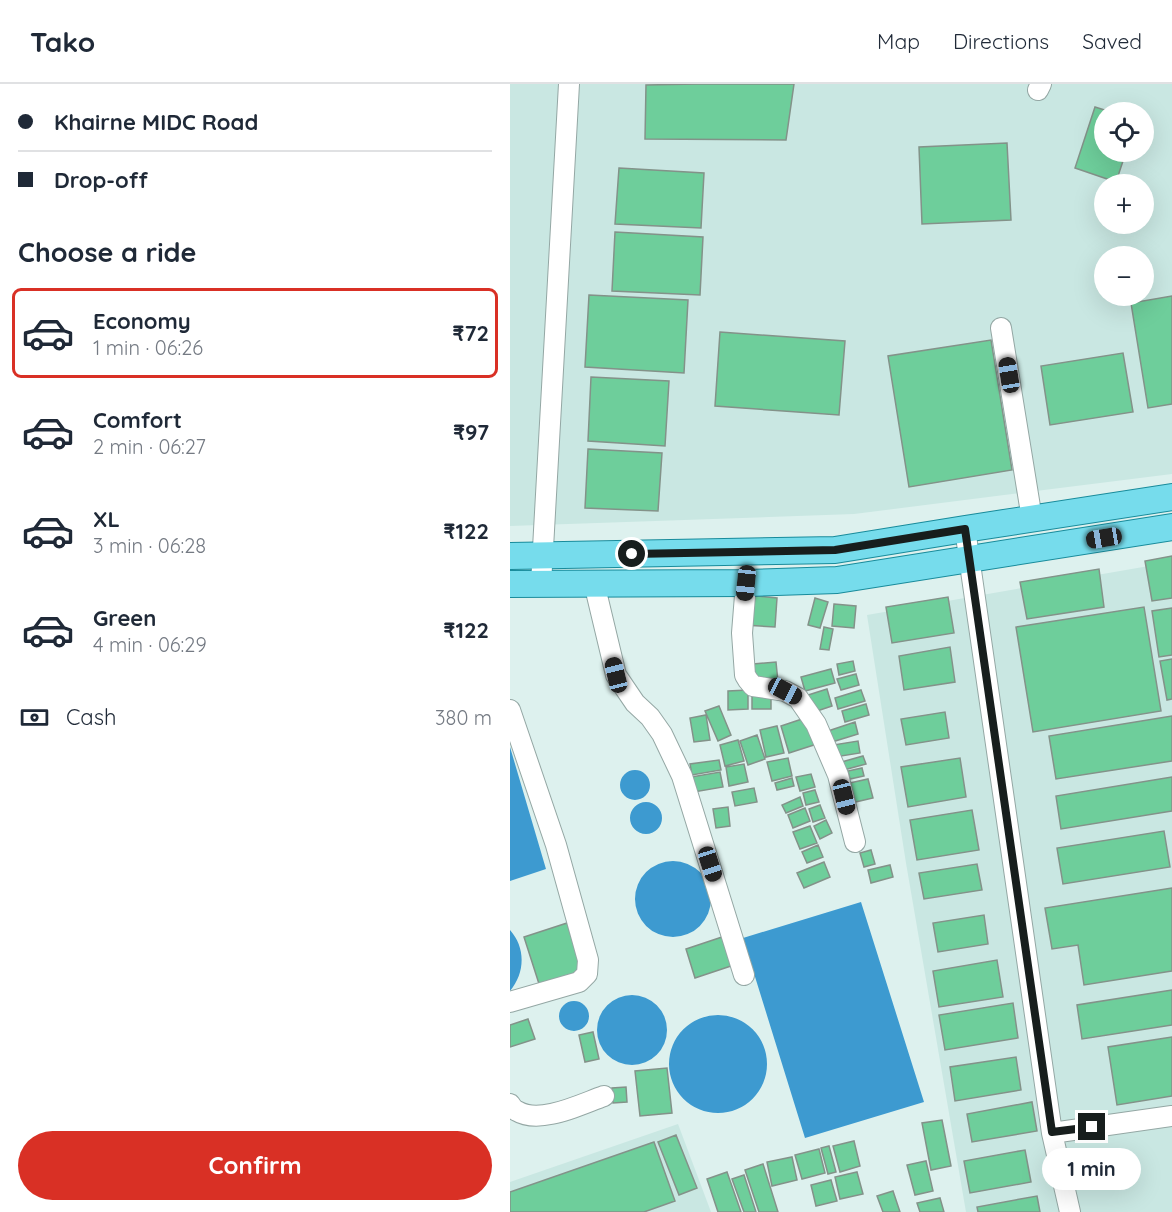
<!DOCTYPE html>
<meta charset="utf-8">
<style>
body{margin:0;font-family:Quicksand,sans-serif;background:#f6f6f7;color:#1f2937;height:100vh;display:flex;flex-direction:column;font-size:22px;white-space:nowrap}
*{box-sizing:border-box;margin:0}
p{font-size:20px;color:#747a83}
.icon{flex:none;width:33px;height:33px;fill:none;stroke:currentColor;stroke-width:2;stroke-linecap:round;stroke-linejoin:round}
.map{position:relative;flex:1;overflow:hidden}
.side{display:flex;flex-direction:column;background:#fff;width:510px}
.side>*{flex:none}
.banner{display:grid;align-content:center;height:132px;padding:0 18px;background:#fff}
.tools{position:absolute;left:584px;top:18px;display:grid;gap:12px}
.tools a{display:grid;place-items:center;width:60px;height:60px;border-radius:50%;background:#fff;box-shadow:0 6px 24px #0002;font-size:30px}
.end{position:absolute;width:27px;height:27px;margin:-14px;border:8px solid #171e1d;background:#fff;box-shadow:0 0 0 3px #fff}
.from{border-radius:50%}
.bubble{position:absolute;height:42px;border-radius:21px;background:#fff;box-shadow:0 6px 24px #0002;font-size:20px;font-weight:800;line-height:42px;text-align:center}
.car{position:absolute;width:18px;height:36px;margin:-18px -9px;border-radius:8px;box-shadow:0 0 4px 2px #0007;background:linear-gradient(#222 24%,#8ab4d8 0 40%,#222 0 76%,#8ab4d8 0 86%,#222 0)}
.banner b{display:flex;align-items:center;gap:21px;height:57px;font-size:22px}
.banner b+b{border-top:2px solid #e0e1e3}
.banner i{width:15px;height:15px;background:#1f2937}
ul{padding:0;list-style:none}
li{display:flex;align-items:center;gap:18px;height:90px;margin:0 12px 9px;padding:0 6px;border:3px solid transparent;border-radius:9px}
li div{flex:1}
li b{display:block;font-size:22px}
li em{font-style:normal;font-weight:800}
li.on{border-color:#d93025}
li>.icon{width:54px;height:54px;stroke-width:1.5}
h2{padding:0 18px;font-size:27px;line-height:72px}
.pay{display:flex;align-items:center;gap:15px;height:66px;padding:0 18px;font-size:22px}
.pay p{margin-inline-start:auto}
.button{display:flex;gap:12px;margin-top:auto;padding:12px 18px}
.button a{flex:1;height:69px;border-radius:36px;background:#d93025;color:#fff;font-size:24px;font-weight:800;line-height:69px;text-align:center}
header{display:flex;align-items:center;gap:36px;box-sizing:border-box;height:84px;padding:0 30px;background:#fff;border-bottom:2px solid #e0e1e3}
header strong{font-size:28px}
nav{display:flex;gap:33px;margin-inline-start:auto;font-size:21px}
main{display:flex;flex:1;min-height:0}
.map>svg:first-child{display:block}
.built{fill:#c9e7e2;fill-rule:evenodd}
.water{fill:#3d9ad0}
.building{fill:#6ece9b;stroke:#839289;stroke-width:1.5}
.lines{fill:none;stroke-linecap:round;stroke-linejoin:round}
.minor-casing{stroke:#94a7a4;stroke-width:22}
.major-casing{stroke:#198b9b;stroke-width:28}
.minor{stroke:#fff;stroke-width:20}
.major{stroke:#76dcec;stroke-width:26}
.route{stroke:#171e1d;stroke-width:8}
</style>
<header>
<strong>Tako</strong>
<nav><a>Map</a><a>Directions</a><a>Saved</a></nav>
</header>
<main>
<section class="side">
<div class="banner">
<b><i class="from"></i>Khairne MIDC Road</b>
<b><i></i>Drop-off</b>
</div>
<h2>Choose a ride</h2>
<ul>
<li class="on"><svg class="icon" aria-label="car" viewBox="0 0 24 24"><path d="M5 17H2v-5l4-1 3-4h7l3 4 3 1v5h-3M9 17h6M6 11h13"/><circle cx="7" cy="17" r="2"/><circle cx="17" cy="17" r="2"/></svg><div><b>Economy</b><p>1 min · 06:26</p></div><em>₹72</em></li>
<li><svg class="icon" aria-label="car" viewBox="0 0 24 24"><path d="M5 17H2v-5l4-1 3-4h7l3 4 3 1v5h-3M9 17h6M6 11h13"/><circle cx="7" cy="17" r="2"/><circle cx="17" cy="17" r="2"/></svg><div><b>Comfort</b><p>2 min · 06:27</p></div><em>₹97</em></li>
<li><svg class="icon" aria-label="car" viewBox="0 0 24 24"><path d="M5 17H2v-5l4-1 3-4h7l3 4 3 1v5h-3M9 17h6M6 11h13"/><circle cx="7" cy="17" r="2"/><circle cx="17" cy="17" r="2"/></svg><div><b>XL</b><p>3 min · 06:28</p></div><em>₹122</em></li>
<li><svg class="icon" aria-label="car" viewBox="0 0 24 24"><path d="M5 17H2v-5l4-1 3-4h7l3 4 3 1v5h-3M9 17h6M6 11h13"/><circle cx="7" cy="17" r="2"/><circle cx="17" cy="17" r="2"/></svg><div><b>Green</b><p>4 min · 06:29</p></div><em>₹122</em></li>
</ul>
<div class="pay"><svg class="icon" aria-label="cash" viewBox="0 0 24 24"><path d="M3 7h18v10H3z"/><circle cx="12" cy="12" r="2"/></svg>Cash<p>380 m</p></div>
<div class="button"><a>Confirm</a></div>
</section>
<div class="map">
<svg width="662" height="1128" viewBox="0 0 662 1128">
<rect width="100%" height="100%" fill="#ddf1ee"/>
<path class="built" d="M 0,0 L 662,0 L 662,390 L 344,430 L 0,442 ZM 594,28 L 633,28 L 633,68 L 594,68 ZM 594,100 L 633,100 L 633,140 L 594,140 ZM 594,172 L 633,172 L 633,212 L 594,212 Z
M 662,478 L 662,1128 L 456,1128 L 396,779 L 357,531 Z
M 168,1040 L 201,1128 L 0,1128 L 0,1098 Z"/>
<path class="water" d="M 0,663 L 36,785 L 0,797 Z
M110 701a15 15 0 1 1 30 0a15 15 0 1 1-30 0Z
M120 734a16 16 0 1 1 32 0a16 16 0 1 1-32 0Z
M125 815a38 38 0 1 1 76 0a38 38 0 1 1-76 0Z
M 351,818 L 414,1018 L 295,1054 L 233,854 Z
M 0,846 C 16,864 15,889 0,907 Z
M87 946a35 35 0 1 1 70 0a35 35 0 1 1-70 0Z
M49 932a15 15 0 1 1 30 0a15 15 0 1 1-30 0Z
M159 980a49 49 0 1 1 98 0a49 49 0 1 1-98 0Z"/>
<path class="building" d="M 187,0 L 284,0 L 276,56 L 135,55 L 136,1 Z
M 585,23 L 601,28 L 594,28 L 594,68 L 616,68 L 606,98 L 565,84 Z
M 497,59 L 501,136 L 412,140 L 409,63 Z
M 109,84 L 194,89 L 191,144 L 105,140 Z
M 105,148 L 193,153 L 190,211 L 102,207 Z
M 79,211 L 178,216 L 174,289 L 75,283 Z
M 662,212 L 662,320 L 638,324 L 621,219 Z
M 210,248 L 335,257 L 329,331 L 205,322 Z
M 481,256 L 502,386 L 399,403 L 378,272 Z
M 613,269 L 623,328 L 540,341 L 531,282 Z
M 81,293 L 159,297 L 155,362 L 78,357 Z
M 78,365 L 152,369 L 148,427 L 75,424 Z
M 662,472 L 662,514 L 642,517 L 635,477 Z
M 589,485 L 594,523 L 517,535 L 510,498 Z
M 237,511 L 267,514 L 265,543 L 234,541 Z
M 438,513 L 444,549 L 382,559 L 376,523 Z
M 305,514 L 318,518 L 310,544 L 298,541 Z
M 324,520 L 346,522 L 344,544 L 322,542 Z
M 634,523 L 651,627 L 523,648 L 506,543 Z
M 662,524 L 662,571 L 649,573 L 642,527 Z
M 314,543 L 323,545 L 319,566 L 310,565 Z
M 440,563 L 445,598 L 394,606 L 389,572 Z
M 662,575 L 662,615 L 657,616 L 650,577 Z
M 343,577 L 345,587 L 329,591 L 327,580 Z
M 266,578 L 268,598 L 245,601 L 243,580 Z
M 321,585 L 325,599 L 295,607 L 291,593 Z
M 346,590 L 349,601 L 331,606 L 327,595 Z
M 317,605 L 322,622 L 301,629 L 295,612 Z
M 238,606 L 238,625 L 218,626 L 218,607 Z
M 242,606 L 261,606 L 261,625 L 242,625 Z
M 351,606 L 355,617 L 328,625 L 325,614 Z
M 356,620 L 359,631 L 335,638 L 332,627 Z
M 209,622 L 221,651 L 208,657 L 195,627 Z
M 435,628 L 439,654 L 396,661 L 391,635 Z
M 196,631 L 200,656 L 184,658 L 180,634 Z
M 662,632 L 662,677 L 546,695 L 539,652 Z
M 298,633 L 307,660 L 279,669 L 271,642 Z
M 345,638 L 348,650 L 322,658 L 318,647 Z
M 267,642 L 274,669 L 256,673 L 250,646 Z
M 247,651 L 255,675 L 238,681 L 230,657 Z
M 228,656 L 234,677 L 215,682 L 210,661 Z
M 348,657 L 350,669 L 325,673 L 323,661 Z
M 353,672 L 356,680 L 330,687 L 328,679 Z
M 278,674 L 282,692 L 262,697 L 257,678 Z
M 450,674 L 456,713 L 398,723 L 391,683 Z
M 209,676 L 211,686 L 182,691 L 180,680 Z
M 234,680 L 238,698 L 219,702 L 216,683 Z
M 352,684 L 354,692 L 340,695 L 338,687 Z
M 210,688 L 213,703 L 184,708 L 181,693 Z
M 301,690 L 305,703 L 290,707 L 286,693 Z
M 662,693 L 662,727 L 551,745 L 546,712 Z
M 282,694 L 284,702 L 267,706 L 265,699 Z
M 358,695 L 363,714 L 341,719 L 335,700 Z
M 244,704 L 247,718 L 225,722 L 222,708 Z
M 305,706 L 309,718 L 296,721 L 293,709 Z
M 290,713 L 293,722 L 276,729 L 272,721 Z
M 310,721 L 315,734 L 303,738 L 299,725 Z
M 218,723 L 220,742 L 206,744 L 203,725 Z
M 295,724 L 300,737 L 283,744 L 278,731 Z
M 462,726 L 469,766 L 407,776 L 400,736 Z
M 316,736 L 322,749 L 310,755 L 304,742 Z
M 300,742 L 307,759 L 290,765 L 283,748 Z
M 654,747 L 660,783 L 553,800 L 547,764 Z
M 308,761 L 313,773 L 297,779 L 292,768 Z
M 361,766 L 365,780 L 354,783 L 350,769 Z
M 314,778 L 320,793 L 294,804 L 287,789 Z
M 467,780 L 472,806 L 414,815 L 409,789 Z
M 380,781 L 383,793 L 361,799 L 358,786 Z
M 662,804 L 662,887 L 574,901 L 568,861 L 542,865 L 535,824 Z
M 474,831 L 478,860 L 428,868 L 423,839 Z
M 57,839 L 74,892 L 31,906 L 14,853 Z
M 212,853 L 221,882 L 185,894 L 176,865 Z
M 487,876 L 493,913 L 429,923 L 423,887 Z
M 662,906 L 662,941 L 572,955 L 567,921 Z
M 503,919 L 508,954 L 435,966 L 429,931 Z
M 18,935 L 25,955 L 0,963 L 0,941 Z
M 83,948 L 89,975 L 75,978 L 69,951 Z
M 662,953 L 662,1012 L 607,1021 L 598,963 Z
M 506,973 L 511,1006 L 445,1017 L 440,983 Z
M 157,984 L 162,1029 L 130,1032 L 125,987 Z
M 116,1003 L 117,1018 L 103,1019 L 102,1004 Z
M 522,1018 L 527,1047 L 462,1058 L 457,1030 Z
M 432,1036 L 441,1082 L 421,1086 L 412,1039 Z
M 166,1051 L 187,1104 L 169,1111 L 148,1058 Z
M 344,1057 L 350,1082 L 330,1088 L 323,1062 Z
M 144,1058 L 165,1117 L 134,1128 L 0,1128 L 0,1108 Z
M 319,1062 L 326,1088 L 318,1090 L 311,1064 Z
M 309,1065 L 315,1089 L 292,1095 L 285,1071 Z
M 515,1066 L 521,1098 L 460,1109 L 454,1077 Z
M 282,1073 L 287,1096 L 262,1102 L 257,1078 Z
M 416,1077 L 423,1107 L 405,1111 L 397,1081 Z
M 253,1080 L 268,1128 L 249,1128 L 235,1086 Z
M 217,1088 L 231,1128 L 208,1128 L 197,1095 Z
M 347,1088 L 353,1110 L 330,1115 L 325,1093 Z
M 234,1091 L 246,1128 L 234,1128 L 222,1095 Z
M 321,1096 L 327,1117 L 306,1122 L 301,1101 Z
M 383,1107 L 390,1128 L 373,1128 L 367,1112 Z
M 527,1112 L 530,1128 L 468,1128 L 467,1123 Z
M 430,1114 L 434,1128 L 410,1128 L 407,1119 Z"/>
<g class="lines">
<g class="minor-casing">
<path id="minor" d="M 528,6 L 531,0
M 491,244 L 522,435
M 455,445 L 542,1049 L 560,1128
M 84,499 L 106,591 L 125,619 L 140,633 L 152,650 L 172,692 L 234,891
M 236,499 L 232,549 L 235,591 L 238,596 L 243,602 L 275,607 L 288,614 L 306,640 L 328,691 L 345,758
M 31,500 L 59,0
M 0,626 L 46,761 L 78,876 L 77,890 L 69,898 L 0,918
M 0,1020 C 2,1023 4,1026 7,1027 C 30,1041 71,1020 94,1012
M 542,1049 L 662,1032"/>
</g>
<g class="major-casing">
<path id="major" d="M 0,472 L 325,466 L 455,445 L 662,413
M 0,500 L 236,499 L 327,496 L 662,443"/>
</g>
<use href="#minor" class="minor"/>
<use href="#major" class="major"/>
</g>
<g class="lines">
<path class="route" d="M 122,470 L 325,466 L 455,445 L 542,1048 L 582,1043"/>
</g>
</svg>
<div class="tools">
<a><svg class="icon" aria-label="locate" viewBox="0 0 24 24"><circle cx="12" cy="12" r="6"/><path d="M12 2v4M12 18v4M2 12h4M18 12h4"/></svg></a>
<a>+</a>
<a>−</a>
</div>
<i class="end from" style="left:122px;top:470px"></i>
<i class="end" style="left:582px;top:1043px"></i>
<div class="bubble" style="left:532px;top:1064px;width:99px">1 min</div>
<i class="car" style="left:499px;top:291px;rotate:351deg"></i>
<i class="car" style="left:594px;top:454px;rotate:261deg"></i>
<i class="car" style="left:236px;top:499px;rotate:186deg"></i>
<i class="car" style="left:106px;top:591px;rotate:346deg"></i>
<i class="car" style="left:275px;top:607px;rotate:118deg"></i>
<i class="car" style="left:334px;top:713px;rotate:166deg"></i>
<i class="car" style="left:200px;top:780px;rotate:162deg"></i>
</div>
</main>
